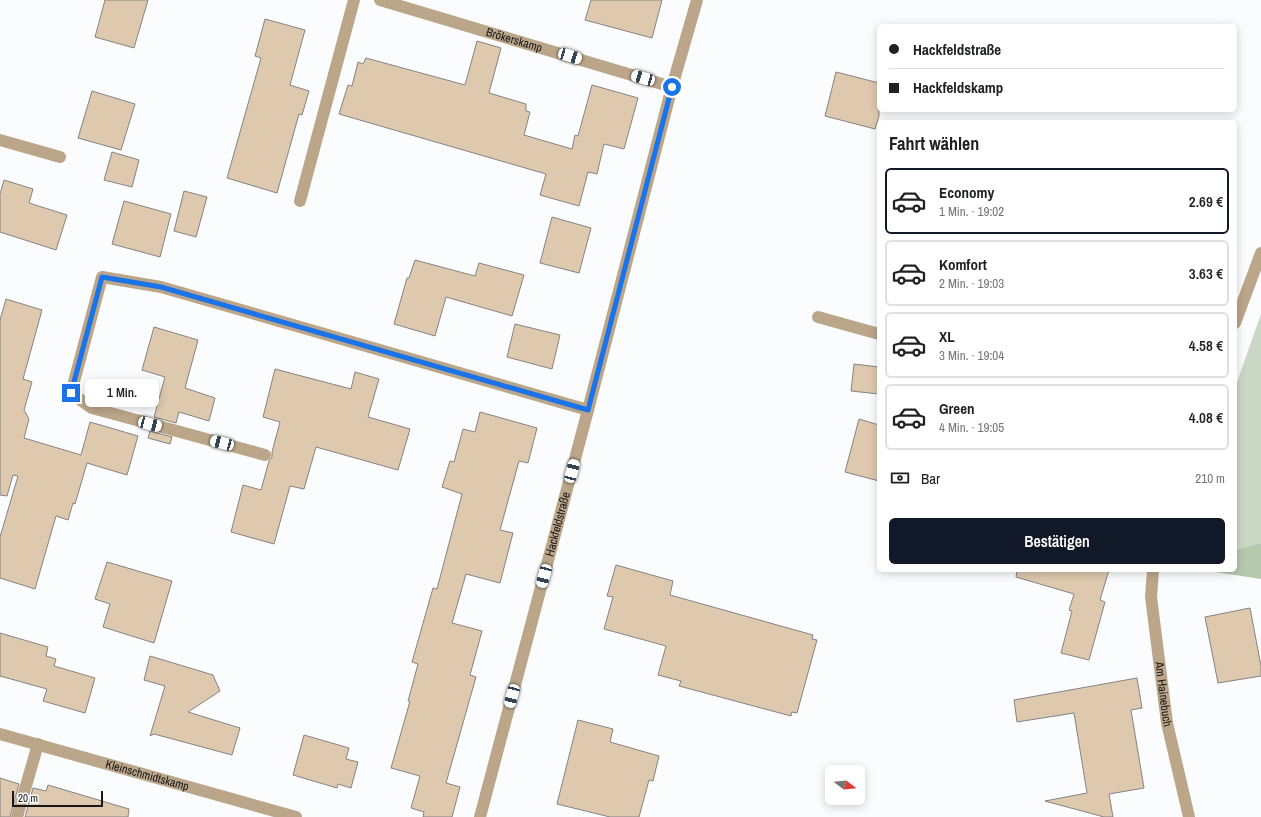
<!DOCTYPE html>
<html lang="de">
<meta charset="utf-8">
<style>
body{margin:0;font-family:"Archivo Narrow",sans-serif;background:#f6f6f6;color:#202124;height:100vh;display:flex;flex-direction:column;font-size:15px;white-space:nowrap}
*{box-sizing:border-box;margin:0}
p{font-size:13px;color:#757577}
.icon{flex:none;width:22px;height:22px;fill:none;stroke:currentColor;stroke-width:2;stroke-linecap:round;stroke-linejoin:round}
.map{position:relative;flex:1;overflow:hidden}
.panel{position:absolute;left:877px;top:120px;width:360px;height:452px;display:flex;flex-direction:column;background:#fff;border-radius:6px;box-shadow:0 2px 10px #0003}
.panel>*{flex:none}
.hud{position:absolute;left:877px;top:24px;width:360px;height:88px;border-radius:6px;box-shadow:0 2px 10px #0003;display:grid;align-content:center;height:88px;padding:0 12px;background:#fff}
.needle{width:26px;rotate:106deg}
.buttons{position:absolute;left:825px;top:765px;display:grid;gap:8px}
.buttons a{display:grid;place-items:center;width:40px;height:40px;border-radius:6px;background:#fff;box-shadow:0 2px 10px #0003;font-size:20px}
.scale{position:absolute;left:12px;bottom:10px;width:91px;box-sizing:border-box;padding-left:4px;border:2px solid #171718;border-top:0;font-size:11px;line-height:14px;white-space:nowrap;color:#171718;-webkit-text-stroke:3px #fff;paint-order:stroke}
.end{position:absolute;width:18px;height:18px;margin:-9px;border:5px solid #1a73e8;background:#fff;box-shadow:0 0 0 2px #fff}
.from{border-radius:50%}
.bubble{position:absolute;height:28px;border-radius:6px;background:#fff;box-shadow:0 2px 10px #0003;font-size:13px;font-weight:600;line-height:28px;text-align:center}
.car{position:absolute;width:12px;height:24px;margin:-12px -6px;border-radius:5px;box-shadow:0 0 3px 1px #0007;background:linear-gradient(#fff 24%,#345 0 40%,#fff 0 76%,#345 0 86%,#fff 0)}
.hud b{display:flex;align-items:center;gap:14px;height:38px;font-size:15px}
.hud b+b{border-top:1px solid #e0e0e0}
.hud i{width:10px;height:10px;background:#202124}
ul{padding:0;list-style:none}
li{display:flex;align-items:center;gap:12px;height:66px;margin:0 8px 6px;padding:0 4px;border:2px solid #e0e0e0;border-radius:6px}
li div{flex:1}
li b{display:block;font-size:15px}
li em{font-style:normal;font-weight:600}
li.active{border-color:#111827}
li>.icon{width:36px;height:36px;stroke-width:1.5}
h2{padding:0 12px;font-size:18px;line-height:48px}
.pay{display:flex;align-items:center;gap:10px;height:44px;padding:0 12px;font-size:15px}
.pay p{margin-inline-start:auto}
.cta{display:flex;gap:8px;margin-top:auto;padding:8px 12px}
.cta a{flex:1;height:46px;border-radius:6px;background:#111827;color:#fff;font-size:16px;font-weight:600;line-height:46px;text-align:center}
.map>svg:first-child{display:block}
.green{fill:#cbd7c5}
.forest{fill:#b6c8ad}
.building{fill:#dec9af;stroke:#858382}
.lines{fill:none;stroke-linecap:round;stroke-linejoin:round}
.minor{stroke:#bca68a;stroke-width:12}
.route{stroke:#1a73e8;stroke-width:5}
.labels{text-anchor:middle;stroke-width:4;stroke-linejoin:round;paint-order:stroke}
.street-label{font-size:12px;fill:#171718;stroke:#fff}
</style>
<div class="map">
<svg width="1261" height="817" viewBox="0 0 1261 817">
<rect width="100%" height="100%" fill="#fafcfe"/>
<path class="green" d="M 1261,314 L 1261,543 L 1235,550 L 1235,388 Z"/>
<path class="forest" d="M 1261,543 L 1261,579 L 1202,570 L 1235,570 L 1235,550 Z"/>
<path class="building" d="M 105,0 L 148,0 L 134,48 L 95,37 Z
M 591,0 L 662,0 L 652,38 L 585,20 Z
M 265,19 L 305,30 L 290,85 L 309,91 L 302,115 L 299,114 L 277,193 L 227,178 L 261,58 L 255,56 Z
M 477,41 L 501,48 L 489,93 L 526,104 L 526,111 L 530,112 L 524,135 L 572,149 L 575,135 L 578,136 L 592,85 L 638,98 L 624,149 L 604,144 L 597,174 L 588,172 L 579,206 L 540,195 L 546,174 L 339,114 L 348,85 L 352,86 L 358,62 L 363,64 L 366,58 L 465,85 Z
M 836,72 L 879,83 L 879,116 L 875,129 L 825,116 Z
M 92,91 L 135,104 L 121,150 L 78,138 Z
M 112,152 L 139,160 L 132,187 L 104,180 Z
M 4,180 L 33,189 L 29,203 L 67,215 L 56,250 L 0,232 L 0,194 Z
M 184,191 L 207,197 L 196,237 L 174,231 Z
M 124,201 L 171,214 L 160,257 L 112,244 Z
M 552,217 L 591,228 L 579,273 L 540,263 Z
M 415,260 L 475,276 L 479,263 L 524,275 L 512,316 L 446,297 L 435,336 L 394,324 L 407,278 L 409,278 Z
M 6,299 L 42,310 L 23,379 L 32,382 L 24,410 L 29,419 L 24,438 L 81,455 L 90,422 L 138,436 L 127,475 L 87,463 L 75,504 L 73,503 L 68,520 L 56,516 L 35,589 L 0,578 L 0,537 L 18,476 L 13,475 L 7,496 L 0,495 L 0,320 Z
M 515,324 L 560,335 L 552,369 L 507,357 Z
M 154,327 L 198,340 L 185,388 L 215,398 L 209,421 L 179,412 L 176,423 L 154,417 L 165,377 L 142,370 Z
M 854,364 L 879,367 L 879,394 L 851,391 Z
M 275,369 L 351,389 L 355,372 L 379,379 L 368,417 L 410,429 L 398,470 L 316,447 L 304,489 L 290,486 L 274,544 L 231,532 L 243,485 L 261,490 L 269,461 L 272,457 L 272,452 L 280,422 L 263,417 Z
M 480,412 L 537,428 L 528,463 L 519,461 L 500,530 L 513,533 L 500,583 L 466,574 L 452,623 L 482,631 L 470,675 L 476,677 L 446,783 L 460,787 L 452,817 L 423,817 L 424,812 L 411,808 L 420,776 L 391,768 L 410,701 L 408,701 L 418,664 L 412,662 L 433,588 L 437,589 L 462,494 L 442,487 L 450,461 L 454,462 L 463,429 L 475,432 Z
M 859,419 L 879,425 L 879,481 L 845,472 Z
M 150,431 L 172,437 L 170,444 L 148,438 Z
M 107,562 L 172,581 L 154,643 L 103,627 L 110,604 L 95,599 Z
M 616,565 L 673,581 L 670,595 L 813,635 L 812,639 L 817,640 L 797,713 L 792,712 L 791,716 L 679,686 L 681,681 L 658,675 L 666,646 L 604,629 L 613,597 L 607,596 Z
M 1017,570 L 1109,570 L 1100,600 L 1105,602 L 1089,660 L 1061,653 L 1072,611 L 1069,610 L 1074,594 L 1016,577 Z
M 1250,608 L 1261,666 L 1261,676 L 1218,683 L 1205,617 Z
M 0,633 L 48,647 L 46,656 L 56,659 L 54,666 L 95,678 L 85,713 L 43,701 L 47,689 L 0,676 Z
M 150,656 L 213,675 L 220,691 L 188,712 L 240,728 L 232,755 L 154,734 L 150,736 L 165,686 L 144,680 Z
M 1137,678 L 1142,708 L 1131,710 L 1144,788 L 1109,794 L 1113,817 L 1104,817 L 1045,801 L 1087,793 L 1074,713 L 1017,722 L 1014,700 Z
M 578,720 L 613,729 L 610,742 L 659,756 L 653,781 L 649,780 L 639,817 L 610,817 L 557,804 Z
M 304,735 L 349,748 L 346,759 L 358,762 L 351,788 L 338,784 L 337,788 L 293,775 Z
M 0,778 L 19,784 L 10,817 L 0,817 Z
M 48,785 L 129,809 L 128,817 L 25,817 L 33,788 L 46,791 Z"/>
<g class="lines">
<g class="minor">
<path id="s1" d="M 380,0 L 672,87"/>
<path d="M 0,140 L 60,157"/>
<path d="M 300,201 L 354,0"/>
<path d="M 818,317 L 879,334"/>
<path d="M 1235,323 L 1261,253"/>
<path d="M 265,455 L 92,408 L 71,393 L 102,277 L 161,287 L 588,410"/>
<path id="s2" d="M 1153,570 L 1151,597 L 1167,723 L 1189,817"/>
<path id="s3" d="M 0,734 L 296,817"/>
<path d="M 17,817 L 38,744"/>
<path id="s4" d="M 480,817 L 588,410 L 672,87 L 697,0"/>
</g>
</g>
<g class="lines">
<path class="route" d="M 71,393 L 102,277 L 161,287 L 588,410 L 672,87"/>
</g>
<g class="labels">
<g class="street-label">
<text dy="4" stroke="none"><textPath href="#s1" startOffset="140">Brökerskamp</textPath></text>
<text dy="4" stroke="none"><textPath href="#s4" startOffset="303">Hackfeldstraße</textPath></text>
<text dy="4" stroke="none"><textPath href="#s2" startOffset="125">Am Hainebuch</textPath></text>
<text dy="4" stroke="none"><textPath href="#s3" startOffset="153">Kleinschmidtskamp</textPath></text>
</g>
</g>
</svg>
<div class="buttons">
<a><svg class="needle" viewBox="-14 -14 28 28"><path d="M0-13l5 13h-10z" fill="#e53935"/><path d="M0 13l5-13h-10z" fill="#757577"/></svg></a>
</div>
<div class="scale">20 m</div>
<i class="end from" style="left:672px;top:87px"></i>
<i class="end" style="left:71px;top:393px"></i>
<div class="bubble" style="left:85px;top:379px;width:74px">1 Min.</div>
<i class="car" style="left:570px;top:56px;rotate:107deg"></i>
<i class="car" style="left:643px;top:78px;rotate:286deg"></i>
<i class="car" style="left:150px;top:424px;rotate:105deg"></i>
<i class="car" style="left:222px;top:443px;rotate:285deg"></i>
<i class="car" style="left:572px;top:471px;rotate:15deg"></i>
<i class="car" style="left:544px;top:576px;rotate:195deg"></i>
<i class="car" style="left:512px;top:696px;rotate:195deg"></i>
<div class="hud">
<b><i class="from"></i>Hackfeldstraße</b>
<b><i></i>Hackfeldskamp</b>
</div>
<section class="panel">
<h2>Fahrt wählen</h2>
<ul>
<li class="active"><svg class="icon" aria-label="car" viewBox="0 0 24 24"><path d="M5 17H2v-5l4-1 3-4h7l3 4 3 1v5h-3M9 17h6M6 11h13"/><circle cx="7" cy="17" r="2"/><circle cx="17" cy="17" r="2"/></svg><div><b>Economy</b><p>1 Min. · 19:02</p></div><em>2.69 €</em></li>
<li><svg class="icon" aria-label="car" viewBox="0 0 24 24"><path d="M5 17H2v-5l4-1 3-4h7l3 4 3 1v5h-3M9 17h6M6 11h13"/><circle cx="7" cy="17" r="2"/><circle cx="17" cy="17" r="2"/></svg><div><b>Komfort</b><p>2 Min. · 19:03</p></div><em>3.63 €</em></li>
<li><svg class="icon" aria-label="car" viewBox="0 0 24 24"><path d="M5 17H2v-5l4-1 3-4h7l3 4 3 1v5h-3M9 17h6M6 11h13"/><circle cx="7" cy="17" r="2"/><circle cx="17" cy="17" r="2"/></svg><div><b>XL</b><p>3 Min. · 19:04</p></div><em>4.58 €</em></li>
<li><svg class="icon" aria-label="car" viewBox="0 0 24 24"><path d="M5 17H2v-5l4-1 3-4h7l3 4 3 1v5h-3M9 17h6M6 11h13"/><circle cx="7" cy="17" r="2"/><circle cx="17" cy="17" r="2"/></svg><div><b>Green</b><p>4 Min. · 19:05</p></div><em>4.08 €</em></li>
</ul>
<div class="pay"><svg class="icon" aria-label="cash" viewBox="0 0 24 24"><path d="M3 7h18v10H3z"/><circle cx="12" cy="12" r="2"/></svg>Bar<p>210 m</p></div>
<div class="cta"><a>Bestätigen</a></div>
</section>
</div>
